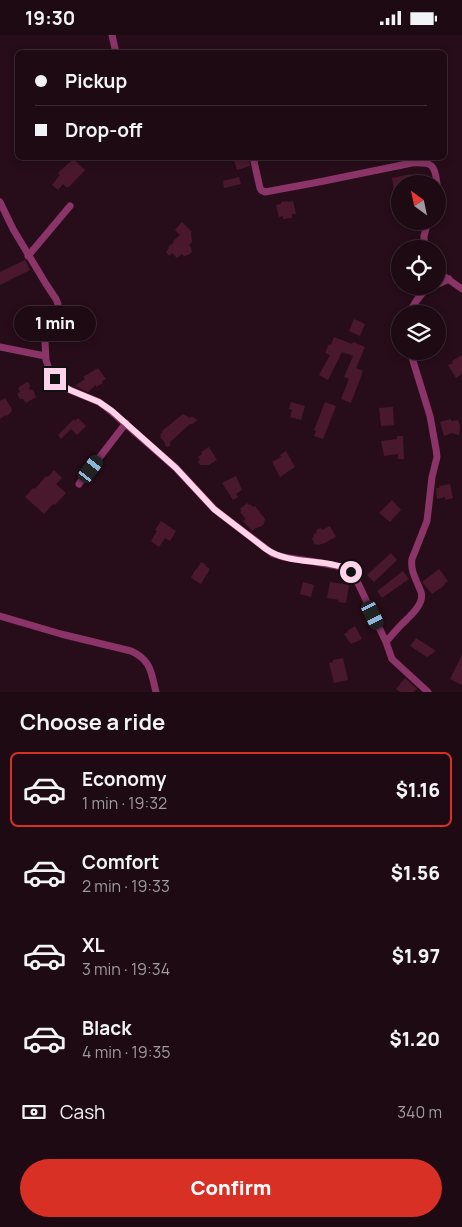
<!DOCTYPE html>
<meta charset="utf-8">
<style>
body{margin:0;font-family:Manrope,sans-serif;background:#25131c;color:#f1f3f6;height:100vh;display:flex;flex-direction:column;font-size:19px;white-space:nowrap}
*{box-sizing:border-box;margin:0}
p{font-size:16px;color:#a09aa0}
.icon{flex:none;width:28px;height:28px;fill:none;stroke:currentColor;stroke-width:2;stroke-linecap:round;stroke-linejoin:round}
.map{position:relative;height:657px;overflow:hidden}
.side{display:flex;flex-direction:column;background:#1d0a13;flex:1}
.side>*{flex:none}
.top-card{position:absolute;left:15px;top:15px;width:432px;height:110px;border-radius:8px;box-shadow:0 2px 8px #0003,0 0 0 1px #3b2b33;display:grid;align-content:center;height:110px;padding:0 20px;background:#1d0a13}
.needle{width:32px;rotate:327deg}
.tools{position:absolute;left:391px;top:140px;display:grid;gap:10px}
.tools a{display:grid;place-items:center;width:55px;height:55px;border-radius:50%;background:#1d0a13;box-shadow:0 2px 8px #0003,0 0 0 1px #3b2b33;font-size:25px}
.end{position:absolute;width:22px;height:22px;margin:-11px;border:6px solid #ffd3ea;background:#111;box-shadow:0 0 0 2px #111}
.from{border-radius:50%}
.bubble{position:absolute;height:35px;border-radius:18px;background:#1d0a13;box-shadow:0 2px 8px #0003,0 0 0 1px #3b2b33;font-size:16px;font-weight:800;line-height:35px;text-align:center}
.car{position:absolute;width:15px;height:30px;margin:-15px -8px;border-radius:6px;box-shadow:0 0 4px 1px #0007;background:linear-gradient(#222 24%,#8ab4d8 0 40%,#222 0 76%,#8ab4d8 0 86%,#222 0)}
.top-card b{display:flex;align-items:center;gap:18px;height:48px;font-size:19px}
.top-card b+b{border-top:1px solid #3b2b33}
.top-card i{width:12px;height:12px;background:#f1f3f6}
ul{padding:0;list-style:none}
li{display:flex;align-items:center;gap:15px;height:75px;margin:0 10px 8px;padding:0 10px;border:2px solid transparent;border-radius:8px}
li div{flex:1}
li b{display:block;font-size:19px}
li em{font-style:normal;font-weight:800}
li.on{border-color:#d93025}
li>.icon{width:45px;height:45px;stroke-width:1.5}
h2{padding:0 20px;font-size:22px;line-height:60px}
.pay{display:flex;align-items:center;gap:12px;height:55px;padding:0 20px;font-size:19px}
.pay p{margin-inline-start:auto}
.cta{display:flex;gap:10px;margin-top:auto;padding:10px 20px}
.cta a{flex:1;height:58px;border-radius:30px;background:#d93025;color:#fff;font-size:20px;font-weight:800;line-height:58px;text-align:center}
.status{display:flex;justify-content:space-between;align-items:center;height:35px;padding:0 25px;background:#1d0a13;direction:ltr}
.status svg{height:14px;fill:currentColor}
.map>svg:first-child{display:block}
.building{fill:#4a182d}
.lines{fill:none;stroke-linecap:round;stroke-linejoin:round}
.street{stroke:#8a3467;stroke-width:7}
.route{stroke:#ffd3ea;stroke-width:6}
</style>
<div class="status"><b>19:30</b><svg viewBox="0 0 49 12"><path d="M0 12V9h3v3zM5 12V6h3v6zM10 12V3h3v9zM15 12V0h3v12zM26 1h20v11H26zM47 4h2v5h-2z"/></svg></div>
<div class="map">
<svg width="462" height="657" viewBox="0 0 462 657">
<rect width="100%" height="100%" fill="#270d19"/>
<path class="building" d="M 233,122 L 248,122 L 250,131 L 237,135 Z
M 73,124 L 85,135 L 69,152 L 66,152 L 63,149 L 58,155 L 52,150 L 60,140 L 58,138 Z
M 411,139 L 412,142 L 415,141 L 416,147 L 412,149 L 400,149 L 400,158 L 396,156 L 394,156 L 392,143 Z
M 239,142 L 241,149 L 224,153 L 223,146 Z
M 288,166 L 288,167 L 293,166 L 296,179 L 292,179 L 292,183 L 283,184 L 283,181 L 279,182 L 276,170 L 281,169 L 281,167 Z
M 182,187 L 192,197 L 191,198 L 192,207 L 189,210 L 191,213 L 192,217 L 188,220 L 184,221 L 182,219 L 177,223 L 172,218 L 169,221 L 166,217 L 169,213 L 168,212 L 174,207 L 173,206 L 180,200 L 175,195 Z
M 25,225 L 30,235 L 0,250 L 0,237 Z
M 354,284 L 365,289 L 360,301 L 349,296 Z
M 334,302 L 352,309 L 353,307 L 365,312 L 356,333 L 363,336 L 351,368 L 341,364 L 349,344 L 344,342 L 353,321 L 342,317 L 328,345 L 319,340 L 330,320 L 325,318 L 329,309 L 331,310 Z
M 462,320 L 462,339 L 456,343 L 448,330 L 453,328 L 452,326 Z
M 98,333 L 106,344 L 102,346 L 103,348 L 96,352 L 96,350 L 88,357 L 75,351 L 85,344 L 83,342 Z
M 27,347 L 29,348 L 30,351 L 29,354 L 33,355 L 36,362 L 26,368 L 23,364 L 20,364 L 17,359 L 20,357 L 18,353 Z
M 5,363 L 12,374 L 11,377 L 7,381 L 6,380 L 0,384 L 0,366 Z
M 291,367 L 305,371 L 301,385 L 290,382 L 292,375 L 289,374 Z
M 325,367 L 336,371 L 323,404 L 314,401 L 316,396 L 314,395 Z
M 393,372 L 394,390 L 381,391 L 379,373 Z
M 183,379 L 190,383 L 192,382 L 198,385 L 192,389 L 190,389 L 170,407 L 170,411 L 166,412 L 164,406 L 160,402 L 161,401 L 160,400 L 163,397 L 162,396 Z
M 78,383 L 86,391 L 77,400 L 71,394 L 61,404 L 58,400 L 74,384 L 75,386 Z
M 451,384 L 451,386 L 458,385 L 460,391 L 459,400 L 452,398 L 444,401 L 440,387 Z
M 397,401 L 403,401 L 404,424 L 398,424 L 398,419 L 384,421 L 381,406 L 397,404 Z
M 209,412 L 217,425 L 209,430 L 200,430 L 198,426 L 200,425 L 198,422 L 202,419 L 201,417 Z
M 286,416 L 295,432 L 280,442 L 272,427 L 281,422 L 280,420 Z
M 54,435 L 62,443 L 56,449 L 66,458 L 55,470 L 53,469 L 44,479 L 25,462 L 33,453 L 35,454 L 46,441 L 48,442 Z
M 236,441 L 242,455 L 236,459 L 238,462 L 233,465 L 222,448 Z
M 450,449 L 453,463 L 445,465 L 445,462 L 437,464 L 436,453 L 440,453 L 439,451 Z
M 392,465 L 401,475 L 390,487 L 379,478 Z
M 247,468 L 249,470 L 250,469 L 253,472 L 255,471 L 265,484 L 264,489 L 262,491 L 256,493 L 252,496 L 243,486 L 246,484 L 240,477 L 242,476 L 240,474 Z
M 161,486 L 176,496 L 170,506 L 165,503 L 159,512 L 151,506 L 157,496 L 155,495 Z
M 330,491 L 336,502 L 328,506 L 325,508 L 318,510 L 317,509 L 315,510 L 312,503 L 314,502 L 313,500 L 317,497 L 316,495 L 321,493 L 322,495 Z
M 391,518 L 397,525 L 374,547 L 367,540 Z
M 201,527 L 206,530 L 205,531 L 210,534 L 201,549 L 191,543 L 192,542 L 191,542 L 196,534 L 197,534 Z
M 439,534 L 448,546 L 444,549 L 445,550 L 432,559 L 422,547 Z
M 403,536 L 409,544 L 382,563 L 377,556 Z
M 303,547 L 314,550 L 311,562 L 300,559 Z
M 330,547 L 349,550 L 346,568 L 338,567 L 339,565 L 327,563 Z
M 355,591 L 362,604 L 351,609 L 344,599 L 348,597 L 347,596 Z
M 416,603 L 436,616 L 427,622 L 410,611 Z
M 462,620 L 462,650 L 450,644 Z
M 343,623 L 348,645 L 334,648 L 329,628 L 333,627 L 333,625 Z
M 405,643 L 417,654 L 414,657 L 400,657 L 396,654 Z"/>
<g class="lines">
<path class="street" d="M 112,0 L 116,18
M 253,122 L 260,153 L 261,155 L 265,157 L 319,147 L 412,128 C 432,127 435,129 437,149
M 0,167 L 13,194 L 46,249 L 56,264 L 58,269 L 57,279 L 47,299 L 45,307 L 46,325 L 49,334 L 55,343 L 60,349 L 70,355 L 99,367 L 112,377 L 176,433 L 214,474 L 273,519 L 283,522 L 316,527 L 347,533 L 351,537 L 356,544 L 386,607 L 392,624 L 428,657
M 424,214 L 424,201 L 428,186
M 28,221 L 70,171
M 438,237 L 462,254
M 438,249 L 449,244
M 409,279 C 414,269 421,256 432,251
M 0,312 L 45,321
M 79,449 L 126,388
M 0,581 L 61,599 L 131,616 C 151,625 151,637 156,657
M 386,607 C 391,601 396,595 402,589 C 409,582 425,569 421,557 C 417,546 410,536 412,524 L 427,486 L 432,442 L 437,422 L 436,414 L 430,381 L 410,316"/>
</g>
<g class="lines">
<path class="route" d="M 55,344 L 60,349 L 70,355 L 99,367 L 112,376 L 176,433 L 214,474 L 266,514 C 285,527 308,525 330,529 C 338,531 345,531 351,537"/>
</g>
</svg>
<div class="tools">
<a><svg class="needle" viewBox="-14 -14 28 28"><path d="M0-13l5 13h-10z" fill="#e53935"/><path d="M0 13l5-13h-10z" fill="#a09aa0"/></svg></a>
<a><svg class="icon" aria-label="locate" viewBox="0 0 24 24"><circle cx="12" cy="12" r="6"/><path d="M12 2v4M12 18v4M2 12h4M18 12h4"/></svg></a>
<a><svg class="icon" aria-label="layers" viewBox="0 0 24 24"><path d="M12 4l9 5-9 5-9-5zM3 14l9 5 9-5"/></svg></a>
</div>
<i class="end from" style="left:351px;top:537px"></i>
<i class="end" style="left:55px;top:344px"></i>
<div class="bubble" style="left:14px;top:271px;width:82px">1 min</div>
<i class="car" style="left:91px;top:434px;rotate:37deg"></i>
<i class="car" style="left:373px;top:580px;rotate:154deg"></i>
<div class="top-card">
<b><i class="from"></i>Pickup</b>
<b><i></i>Drop-off</b>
</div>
</div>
<section class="side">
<h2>Choose a ride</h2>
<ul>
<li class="on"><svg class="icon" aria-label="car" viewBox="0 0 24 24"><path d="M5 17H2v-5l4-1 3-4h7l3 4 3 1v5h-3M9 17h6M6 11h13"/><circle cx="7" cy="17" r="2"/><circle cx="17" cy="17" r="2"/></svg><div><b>Economy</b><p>1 min · 19:32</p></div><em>$1.16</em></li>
<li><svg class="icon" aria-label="car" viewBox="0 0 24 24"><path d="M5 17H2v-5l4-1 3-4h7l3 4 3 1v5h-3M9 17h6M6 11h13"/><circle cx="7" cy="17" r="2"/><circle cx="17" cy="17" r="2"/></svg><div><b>Comfort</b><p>2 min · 19:33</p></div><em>$1.56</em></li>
<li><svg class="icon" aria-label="car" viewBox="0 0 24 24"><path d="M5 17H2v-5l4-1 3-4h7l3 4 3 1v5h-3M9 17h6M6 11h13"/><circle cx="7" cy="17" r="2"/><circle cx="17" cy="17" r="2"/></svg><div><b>XL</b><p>3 min · 19:34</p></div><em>$1.97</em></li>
<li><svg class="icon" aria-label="car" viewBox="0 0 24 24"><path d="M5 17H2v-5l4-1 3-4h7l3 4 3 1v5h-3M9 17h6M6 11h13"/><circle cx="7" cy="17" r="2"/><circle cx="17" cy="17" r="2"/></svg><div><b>Black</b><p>4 min · 19:35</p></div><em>$1.20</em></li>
</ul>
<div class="pay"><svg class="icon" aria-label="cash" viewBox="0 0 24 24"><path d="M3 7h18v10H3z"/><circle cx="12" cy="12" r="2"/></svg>Cash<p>340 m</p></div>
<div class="cta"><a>Confirm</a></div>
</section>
